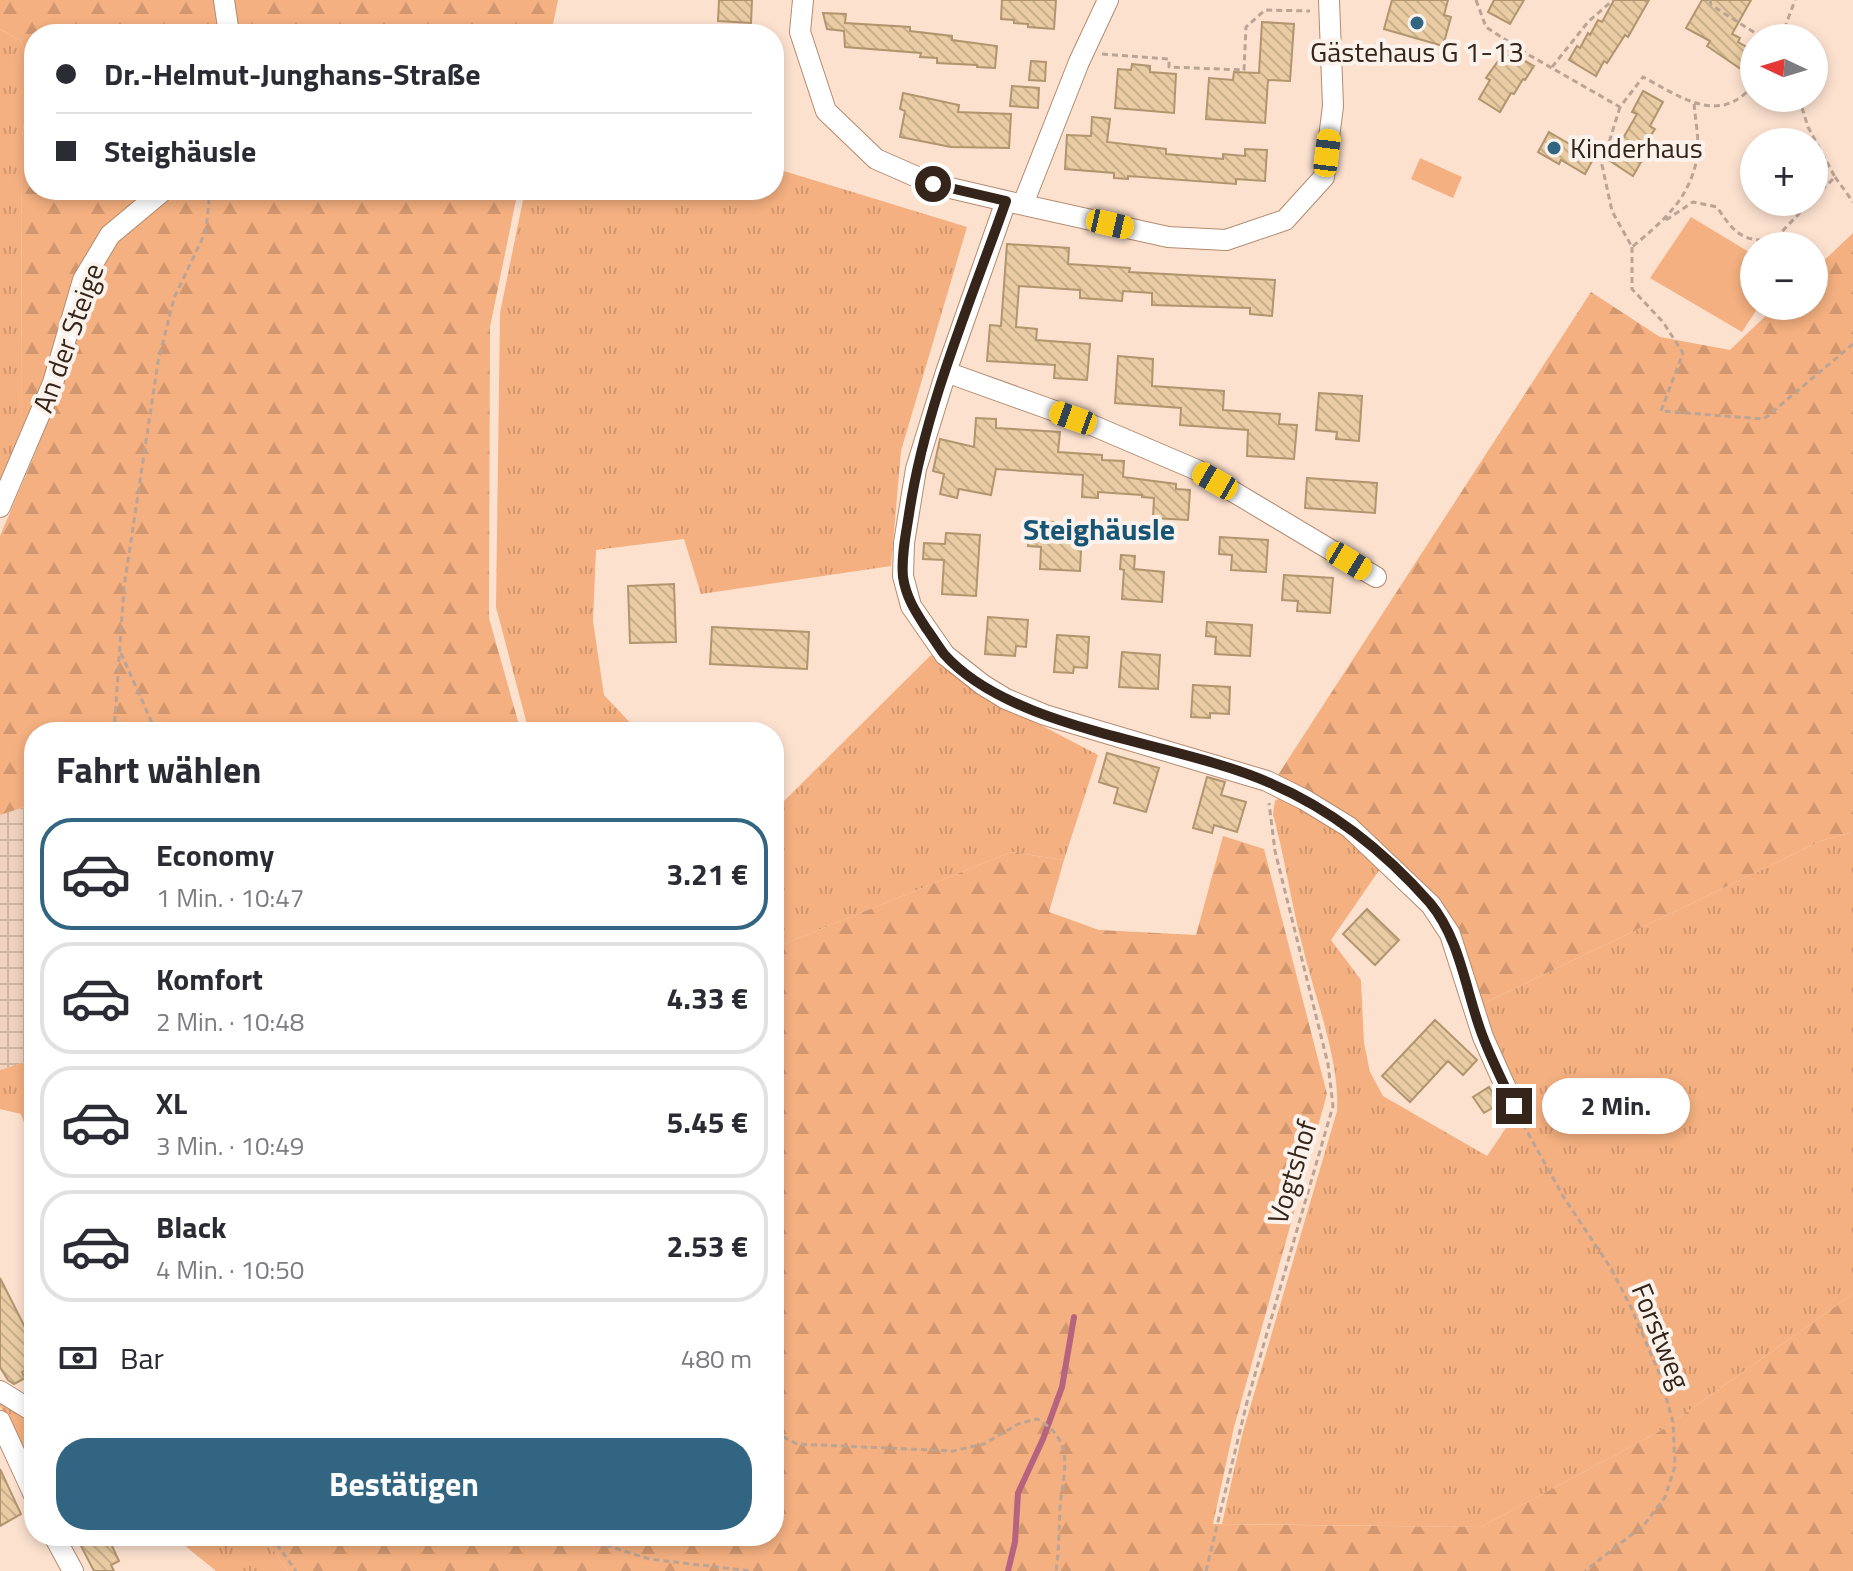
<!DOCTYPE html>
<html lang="de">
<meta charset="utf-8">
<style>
body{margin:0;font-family:"Titillium Web",sans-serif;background:#f7f7f7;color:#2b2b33;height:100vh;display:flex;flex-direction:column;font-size:30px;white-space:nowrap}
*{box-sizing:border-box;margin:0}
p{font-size:26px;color:#7c7c81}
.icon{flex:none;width:44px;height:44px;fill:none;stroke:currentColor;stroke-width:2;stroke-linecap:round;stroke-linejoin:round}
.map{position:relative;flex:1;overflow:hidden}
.drawer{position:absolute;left:24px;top:722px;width:760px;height:824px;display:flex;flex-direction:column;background:#fff;border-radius:32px;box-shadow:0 4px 12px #0003}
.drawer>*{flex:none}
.hud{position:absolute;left:24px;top:24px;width:760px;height:176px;border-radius:32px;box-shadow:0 4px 12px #0003;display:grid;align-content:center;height:176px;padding:0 32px;background:#fff}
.needle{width:52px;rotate:274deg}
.controls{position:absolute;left:1740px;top:24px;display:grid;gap:16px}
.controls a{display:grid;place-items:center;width:88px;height:88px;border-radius:50%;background:#fff;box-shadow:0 4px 12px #0003;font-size:40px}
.end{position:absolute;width:36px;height:36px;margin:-18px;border:10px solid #342419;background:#fff;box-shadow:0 0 0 4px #fff}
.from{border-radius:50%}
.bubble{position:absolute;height:56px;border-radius:28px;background:#fff;box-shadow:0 4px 12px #0003;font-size:26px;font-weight:700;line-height:56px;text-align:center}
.car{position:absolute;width:24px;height:48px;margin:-24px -12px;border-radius:10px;box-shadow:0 0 6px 2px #0007;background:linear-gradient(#f5c518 24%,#345 0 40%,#f5c518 0 76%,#345 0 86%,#f5c518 0)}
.hud b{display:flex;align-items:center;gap:28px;height:76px;font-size:30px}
.hud b+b{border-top:2px solid #e1e1e2}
.hud i{width:20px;height:20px;background:#2b2b33}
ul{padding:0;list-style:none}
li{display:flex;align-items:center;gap:24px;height:112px;margin:0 16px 12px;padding:0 16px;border:4px solid #e1e1e2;border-radius:32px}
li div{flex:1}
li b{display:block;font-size:30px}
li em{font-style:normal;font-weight:700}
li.selected{border-color:#316581}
li>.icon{width:72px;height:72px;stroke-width:1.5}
h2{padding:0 32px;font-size:36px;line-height:96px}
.pay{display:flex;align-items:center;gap:20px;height:88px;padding:0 32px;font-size:30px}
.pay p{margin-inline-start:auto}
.cta{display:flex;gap:16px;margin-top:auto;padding:16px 32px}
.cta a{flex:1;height:92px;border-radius:32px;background:#316581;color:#fff;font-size:32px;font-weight:700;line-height:92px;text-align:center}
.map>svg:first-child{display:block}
.industrial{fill:url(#industrial-grid)}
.grass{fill:url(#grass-tufts)}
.forest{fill:url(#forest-firs)}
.garden{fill:#f4b080}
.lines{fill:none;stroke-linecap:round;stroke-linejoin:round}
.stream{stroke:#b66380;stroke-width:6}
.building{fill:url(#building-back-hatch);stroke:#b1956e;stroke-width:2}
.minor-casing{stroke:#b38b6f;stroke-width:22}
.path{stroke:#bca494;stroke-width:3;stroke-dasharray:6 4;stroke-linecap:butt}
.minor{stroke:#fff;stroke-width:20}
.route{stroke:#342419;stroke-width:10}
.poi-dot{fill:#316581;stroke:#fbf2ec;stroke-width:3}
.labels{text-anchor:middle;stroke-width:8;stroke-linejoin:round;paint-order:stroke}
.poi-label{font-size:28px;fill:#342419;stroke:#fbf2ec}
.street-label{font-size:28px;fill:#342419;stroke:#fbf2ec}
.neighbourhood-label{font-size:30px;font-weight:bold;fill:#165574;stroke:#fbf2ec}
</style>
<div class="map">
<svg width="1853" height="1571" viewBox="0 0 1853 1571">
<defs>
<pattern id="industrial-grid" width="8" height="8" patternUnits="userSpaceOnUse" patternTransform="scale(2)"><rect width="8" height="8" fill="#f0d2be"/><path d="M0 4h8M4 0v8" fill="none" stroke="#ceb4a3"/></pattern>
<pattern id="grass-tufts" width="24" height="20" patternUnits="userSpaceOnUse" patternTransform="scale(2)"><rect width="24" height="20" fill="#f4b080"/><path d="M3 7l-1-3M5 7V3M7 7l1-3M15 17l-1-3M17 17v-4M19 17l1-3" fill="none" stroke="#d2976e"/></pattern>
<pattern id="forest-firs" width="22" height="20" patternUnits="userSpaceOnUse" patternTransform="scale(2)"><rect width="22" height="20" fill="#f4b080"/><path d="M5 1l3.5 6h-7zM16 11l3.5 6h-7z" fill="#d2976e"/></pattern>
<pattern id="building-back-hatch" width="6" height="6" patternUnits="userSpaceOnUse" patternTransform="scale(2)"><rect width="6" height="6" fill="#e9cca3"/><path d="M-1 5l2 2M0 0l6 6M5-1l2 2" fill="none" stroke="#c8af8c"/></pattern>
</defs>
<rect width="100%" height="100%" fill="#fce1cf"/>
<path class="industrial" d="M 34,804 L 34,1059 L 0,1070 L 0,815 Z"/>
<path class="grass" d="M 0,29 L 21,41 L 32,69 L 22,137 L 21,436 L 0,481 Z
M 774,168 L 967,227 L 901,451 L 891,566 L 701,594 L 684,539 L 596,550 L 593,621 L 604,695 L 639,732 L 529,732 L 496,607 L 500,313 L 525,190 L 774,190 Z
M 931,655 L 1001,704 L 1098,755 L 1064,860 L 1011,852 L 774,948 L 774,802 L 781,804 Z
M 1281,797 L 1364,846 L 1380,869 L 1331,940 L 1361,980 L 1364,1043 L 1370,1072 L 1383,1096 L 1487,1156 L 1519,1109 L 1476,1007 L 1821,841 L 1853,832 L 1853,1294 L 1660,1431 L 1481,1527 L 1222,1524 L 1242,1435 L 1337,1111 C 1340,1060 1315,998 1303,948 C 1291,903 1285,858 1273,814 L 1275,801 Z
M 34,1059 L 34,1152 L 21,1114 L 0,1109 L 0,1070 Z
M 0,1400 L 34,1421 L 34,1472 L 0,1406 Z
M 173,1536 L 263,1536 L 288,1571 L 216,1571 Z"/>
<path class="forest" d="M 0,0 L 558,0 L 551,34 L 34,34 L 34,190 L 518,190 L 490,327 L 489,618 L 521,732 L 34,732 L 34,804 L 0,815 L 0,536 L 37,449 L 21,436 L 22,137 L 32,69 L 21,41 L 0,29 Z
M 1853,233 L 1853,832 L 1821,841 L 1476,1007 L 1450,920 L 1276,778 L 1591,292 L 1660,337 L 1730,350 L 1776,306 L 1814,306 L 1814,270 Z
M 1223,836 L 1264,849 L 1327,1094 L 1234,1427 L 1213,1524 L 1481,1527 L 1660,1431 L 1853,1294 L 1853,1571 L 288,1571 L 263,1536 L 774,1536 L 774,948 L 1011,852 L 1064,860 L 1049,912 L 1099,930 L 1196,935 Z"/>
<path class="garden" d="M 1420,158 L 1462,177 L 1453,198 L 1411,179 Z
M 1691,217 L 1754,255 L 1754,306 L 1759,306 L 1742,332 L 1650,278 Z"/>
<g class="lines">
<path class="stream" d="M 1008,1571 L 1015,1542 L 1018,1493 L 1043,1439 L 1062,1387 L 1074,1317"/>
</g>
<path class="building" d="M 719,0 L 752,0 L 751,23 L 718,21 Z
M 1002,0 L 1056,0 L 1054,29 L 1028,27 L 1028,24 L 1014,23 L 1014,20 L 1001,19 Z
M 1392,0 L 1448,0 L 1444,15 L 1451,17 L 1443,46 L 1384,29 Z
M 1494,0 L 1524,0 L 1510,24 L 1488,12 Z
M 1614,0 L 1649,0 L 1628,37 L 1625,35 L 1607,63 L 1604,61 L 1596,76 L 1569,60 L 1577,46 L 1580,48 L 1588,33 L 1590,35 L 1598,20 L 1602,22 Z
M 1702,0 L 1751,0 L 1732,34 L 1740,38 L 1738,42 L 1754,51 L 1754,78 L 1707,46 L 1710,41 L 1686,28 Z
M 823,13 L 846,14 L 845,23 L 910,27 L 910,31 L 952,36 L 952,40 L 997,46 L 995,68 L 977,67 L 977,65 L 937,63 L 937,58 L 920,57 L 921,53 L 845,47 L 844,31 L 827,29 Z
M 1262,22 L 1294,24 L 1290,81 L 1268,80 L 1265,123 L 1206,119 L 1209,78 L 1233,80 L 1234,72 L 1259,73 Z
M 1506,50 L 1534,66 L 1525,80 L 1523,79 L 1514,94 L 1511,93 L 1500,112 L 1479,99 L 1490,80 L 1486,78 Z
M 1031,61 L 1046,62 L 1045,81 L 1029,80 Z
M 1132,64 L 1150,66 L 1150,72 L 1176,74 L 1174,113 L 1115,108 L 1118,69 L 1131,70 Z
M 1012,86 L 1039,88 L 1038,108 L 1010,106 Z
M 1643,91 L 1663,102 L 1650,126 L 1655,129 L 1640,152 L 1645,155 L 1633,176 L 1610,161 L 1637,114 L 1632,112 Z
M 903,93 L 959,105 L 958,112 L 1011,114 L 1009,148 L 951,147 L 900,137 L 905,111 L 900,109 Z
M 1092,117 L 1110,119 L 1107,142 L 1166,149 L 1166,154 L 1223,159 L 1223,154 L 1245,156 L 1245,149 L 1267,150 L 1265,181 L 1236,179 L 1236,184 L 1128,176 L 1128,179 L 1114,178 L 1114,173 L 1065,169 L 1067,135 L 1091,136 Z
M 1549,132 L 1573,146 L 1575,142 L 1596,154 L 1585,174 L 1561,160 L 1559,164 L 1538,152 Z
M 1007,244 L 1069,248 L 1068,264 L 1130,268 L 1129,272 L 1275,280 L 1272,316 L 1250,314 L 1250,308 L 1152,305 L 1152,293 L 1123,291 L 1122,301 L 1080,298 L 1080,290 L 1019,286 L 1016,327 L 1037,329 L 1036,340 L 1090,344 L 1087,380 L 1054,378 L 1055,365 L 987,361 L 990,325 L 1001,326 Z
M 1118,356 L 1153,359 L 1152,386 L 1224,391 L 1223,410 L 1280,414 L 1279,424 L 1297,425 L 1294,459 L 1247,456 L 1248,430 L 1180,425 L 1181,408 L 1115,403 Z
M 1319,393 L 1362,396 L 1359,441 L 1336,439 L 1337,432 L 1316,430 Z
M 976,418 L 996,419 L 996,428 L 1060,432 L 1058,452 L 1102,455 L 1102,460 L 1124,461 L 1123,477 L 1176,484 L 1176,489 L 1190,490 L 1188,520 L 1153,518 L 1154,498 L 1142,497 L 1142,495 L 1098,492 L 1098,498 L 1082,497 L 1083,475 L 996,469 L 991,495 L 959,489 L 957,498 L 940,494 L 944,474 L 933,471 L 940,439 L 974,447 Z
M 1307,478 L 1377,483 L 1375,513 L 1305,508 Z
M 1030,521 L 1054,522 L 1053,529 L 1082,531 L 1080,571 L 1040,569 L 1041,547 L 1028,546 Z
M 946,533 L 980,535 L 976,596 L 942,594 L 944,560 L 923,559 L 924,543 L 945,544 Z
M 1220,537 L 1268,540 L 1266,572 L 1231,570 L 1232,555 L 1219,554 Z
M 1121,555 L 1135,556 L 1134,569 L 1164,572 L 1162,602 L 1122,599 L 1124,570 L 1120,569 Z
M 1284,575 L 1333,578 L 1330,613 L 1297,611 L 1298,601 L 1282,600 Z
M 674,584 L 676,642 L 630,643 L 628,586 Z
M 988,617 L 1028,620 L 1026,647 L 1016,646 L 1015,656 L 985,654 Z
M 1207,622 L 1252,625 L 1250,656 L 1215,654 L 1216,637 L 1206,636 Z
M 712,627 L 809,632 L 807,669 L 710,664 Z
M 1057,635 L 1089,637 L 1087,668 L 1074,667 L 1073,673 L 1054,672 Z
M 1122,652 L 1160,655 L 1158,689 L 1119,687 Z
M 1193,685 L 1230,687 L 1229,714 L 1210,713 L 1210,718 L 1191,717 Z
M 1107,753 L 1159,768 L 1146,812 L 1114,803 L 1118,788 L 1099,782 Z
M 1207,777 L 1225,782 L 1221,795 L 1246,802 L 1237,832 L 1214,825 L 1212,833 L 1193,828 Z
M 1367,909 L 1399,940 L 1375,965 L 1343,934 Z
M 1435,1020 L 1477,1060 L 1463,1075 L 1448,1061 L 1410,1102 L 1382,1076 Z
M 1489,1087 L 1499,1104 L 1484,1113 L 1473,1097 Z
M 0,1278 L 34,1345 L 34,1364 L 22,1372 L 25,1378 L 14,1384 L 8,1380 L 0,1367 Z
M 0,1469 L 21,1514 L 0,1526 Z
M 96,1536 L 131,1536 L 112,1546 L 119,1561 L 111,1565 L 114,1571 L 94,1571 L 80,1544 Z"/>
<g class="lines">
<g class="minor-casing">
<path id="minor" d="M 224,0 L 229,34
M 803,0 L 800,32 L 826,111 L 876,159 L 933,184 L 1006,201 L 1168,237 L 1226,240 L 1285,220 L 1324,177 L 1333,106 L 1329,0
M 1006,201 L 946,372 L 916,469 L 904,543 L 903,576 L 911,606 L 945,655 L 983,685 L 1006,699 L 1045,715 L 1267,781 L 1305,800 L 1349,827 L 1431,905 L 1450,934 L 1483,1037 L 1514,1106
M 1023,204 L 1079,62 L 1108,0
M 946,372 L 1080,420 L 1197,470 L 1376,577
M 0,507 L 53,383 L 83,280 L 110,235 L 164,190
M 0,1391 L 34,1412
M 0,1421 L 34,1495
M 54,1536 L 73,1571"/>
</g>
<path class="path" d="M 1476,0 L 1486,27 L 1529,55 L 1620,107 L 1643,77 C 1681,97 1720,127 1754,84
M 1710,0 L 1711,5 L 1763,38
M 1781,38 L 1795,0
M 1102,54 L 1169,59 L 1169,67 L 1244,70 L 1246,27 L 1265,10 L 1310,11
M 1552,67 L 1588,22 L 1613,0
M 1799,98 L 1808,127 L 1835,177 L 1814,198
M 1620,107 L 1602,165 L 1612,211 L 1632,247 C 1663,221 1689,200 1697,158 C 1700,141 1695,120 1694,102
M 1835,177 L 1853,202
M 1666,220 L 1693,202 L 1717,207 C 1734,233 1742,242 1774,240 L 1810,202
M 1632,247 L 1632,289 L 1663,322 L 1683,353 L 1661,411 L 1764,419 L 1853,344
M 121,653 L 156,732
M 114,732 L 124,587 L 158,362 L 174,298 L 206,231 L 210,190
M 1523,1124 L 1563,1196 L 1610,1267 L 1630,1305 L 1659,1373 L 1673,1422 L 1675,1466 L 1665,1497 L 1644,1525 L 1585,1571
M 774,1432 L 797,1444 L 953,1451 L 984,1444 L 1018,1424 L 1037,1419 C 1077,1441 1063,1472 1060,1508 C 1059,1529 1059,1550 1056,1571
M 271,1536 L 296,1571
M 577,1536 L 649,1559 L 751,1571
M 1206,1571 L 1247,1402 L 1333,1106 L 1328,1064 L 1275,851 L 1269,803"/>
<use href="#minor" class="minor"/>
</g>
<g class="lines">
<path class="route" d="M 933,184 L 1006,201 C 970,303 925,407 909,514 C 906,534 901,556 903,577 C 906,597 915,611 926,628 C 932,636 938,646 944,654 C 1012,731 1176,741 1270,783 C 1331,809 1386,853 1430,903 C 1461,940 1466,994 1483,1037 C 1492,1061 1504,1084 1514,1106"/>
</g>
<g class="poi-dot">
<circle cx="1417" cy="23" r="8"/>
<circle cx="1554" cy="148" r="8"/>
</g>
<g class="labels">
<g class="poi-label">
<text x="1417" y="62">Gästehaus G 1-13</text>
<text x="1570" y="158" text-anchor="start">Kinderhaus</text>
</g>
<g class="street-label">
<text transform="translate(68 338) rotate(-70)" y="10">An der Steige</text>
<text transform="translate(1292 1172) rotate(-73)" y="10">Vogtshof</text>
<text transform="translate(1661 1336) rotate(68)" y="10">Forstweg</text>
</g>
<g class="neighbourhood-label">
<text x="1099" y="540">Steighäusle</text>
</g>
</g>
</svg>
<div class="controls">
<a><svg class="needle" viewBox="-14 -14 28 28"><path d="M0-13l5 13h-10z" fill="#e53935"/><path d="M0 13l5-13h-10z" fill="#7c7c81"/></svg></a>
<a>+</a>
<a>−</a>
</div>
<i class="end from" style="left:933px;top:184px"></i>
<i class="end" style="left:1514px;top:1106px"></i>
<div class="bubble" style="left:1542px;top:1078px;width:148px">2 Min.</div>
<i class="car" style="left:1327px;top:153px;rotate:7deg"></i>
<i class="car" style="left:1110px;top:224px;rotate:103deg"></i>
<i class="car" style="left:1073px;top:418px;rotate:290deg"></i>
<i class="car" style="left:1215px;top:481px;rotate:300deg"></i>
<i class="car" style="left:1349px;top:561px;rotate:121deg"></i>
<div class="hud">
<b><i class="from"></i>Dr.-Helmut-Junghans-Straße</b>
<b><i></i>Steighäusle</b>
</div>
<section class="drawer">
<h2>Fahrt wählen</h2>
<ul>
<li class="selected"><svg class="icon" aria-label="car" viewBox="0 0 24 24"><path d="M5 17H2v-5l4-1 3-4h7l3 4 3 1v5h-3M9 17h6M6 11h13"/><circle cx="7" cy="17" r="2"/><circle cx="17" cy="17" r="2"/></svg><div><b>Economy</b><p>1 Min. · 10:47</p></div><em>3.21 €</em></li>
<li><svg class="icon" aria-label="car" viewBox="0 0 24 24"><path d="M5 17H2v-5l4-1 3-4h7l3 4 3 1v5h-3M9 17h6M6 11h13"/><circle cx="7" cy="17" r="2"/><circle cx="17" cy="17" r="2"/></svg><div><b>Komfort</b><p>2 Min. · 10:48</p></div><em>4.33 €</em></li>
<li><svg class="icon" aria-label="car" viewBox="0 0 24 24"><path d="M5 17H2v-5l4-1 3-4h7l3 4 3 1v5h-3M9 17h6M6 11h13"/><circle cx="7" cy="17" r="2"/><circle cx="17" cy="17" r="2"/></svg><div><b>XL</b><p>3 Min. · 10:49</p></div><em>5.45 €</em></li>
<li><svg class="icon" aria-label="car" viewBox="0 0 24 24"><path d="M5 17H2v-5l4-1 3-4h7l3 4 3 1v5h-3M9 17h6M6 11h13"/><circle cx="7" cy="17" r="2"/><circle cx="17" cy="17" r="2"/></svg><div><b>Black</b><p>4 Min. · 10:50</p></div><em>2.53 €</em></li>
</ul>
<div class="pay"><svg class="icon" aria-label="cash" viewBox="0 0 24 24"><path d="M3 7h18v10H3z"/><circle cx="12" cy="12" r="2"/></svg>Bar<p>480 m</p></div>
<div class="cta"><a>Bestätigen</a></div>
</section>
</div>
